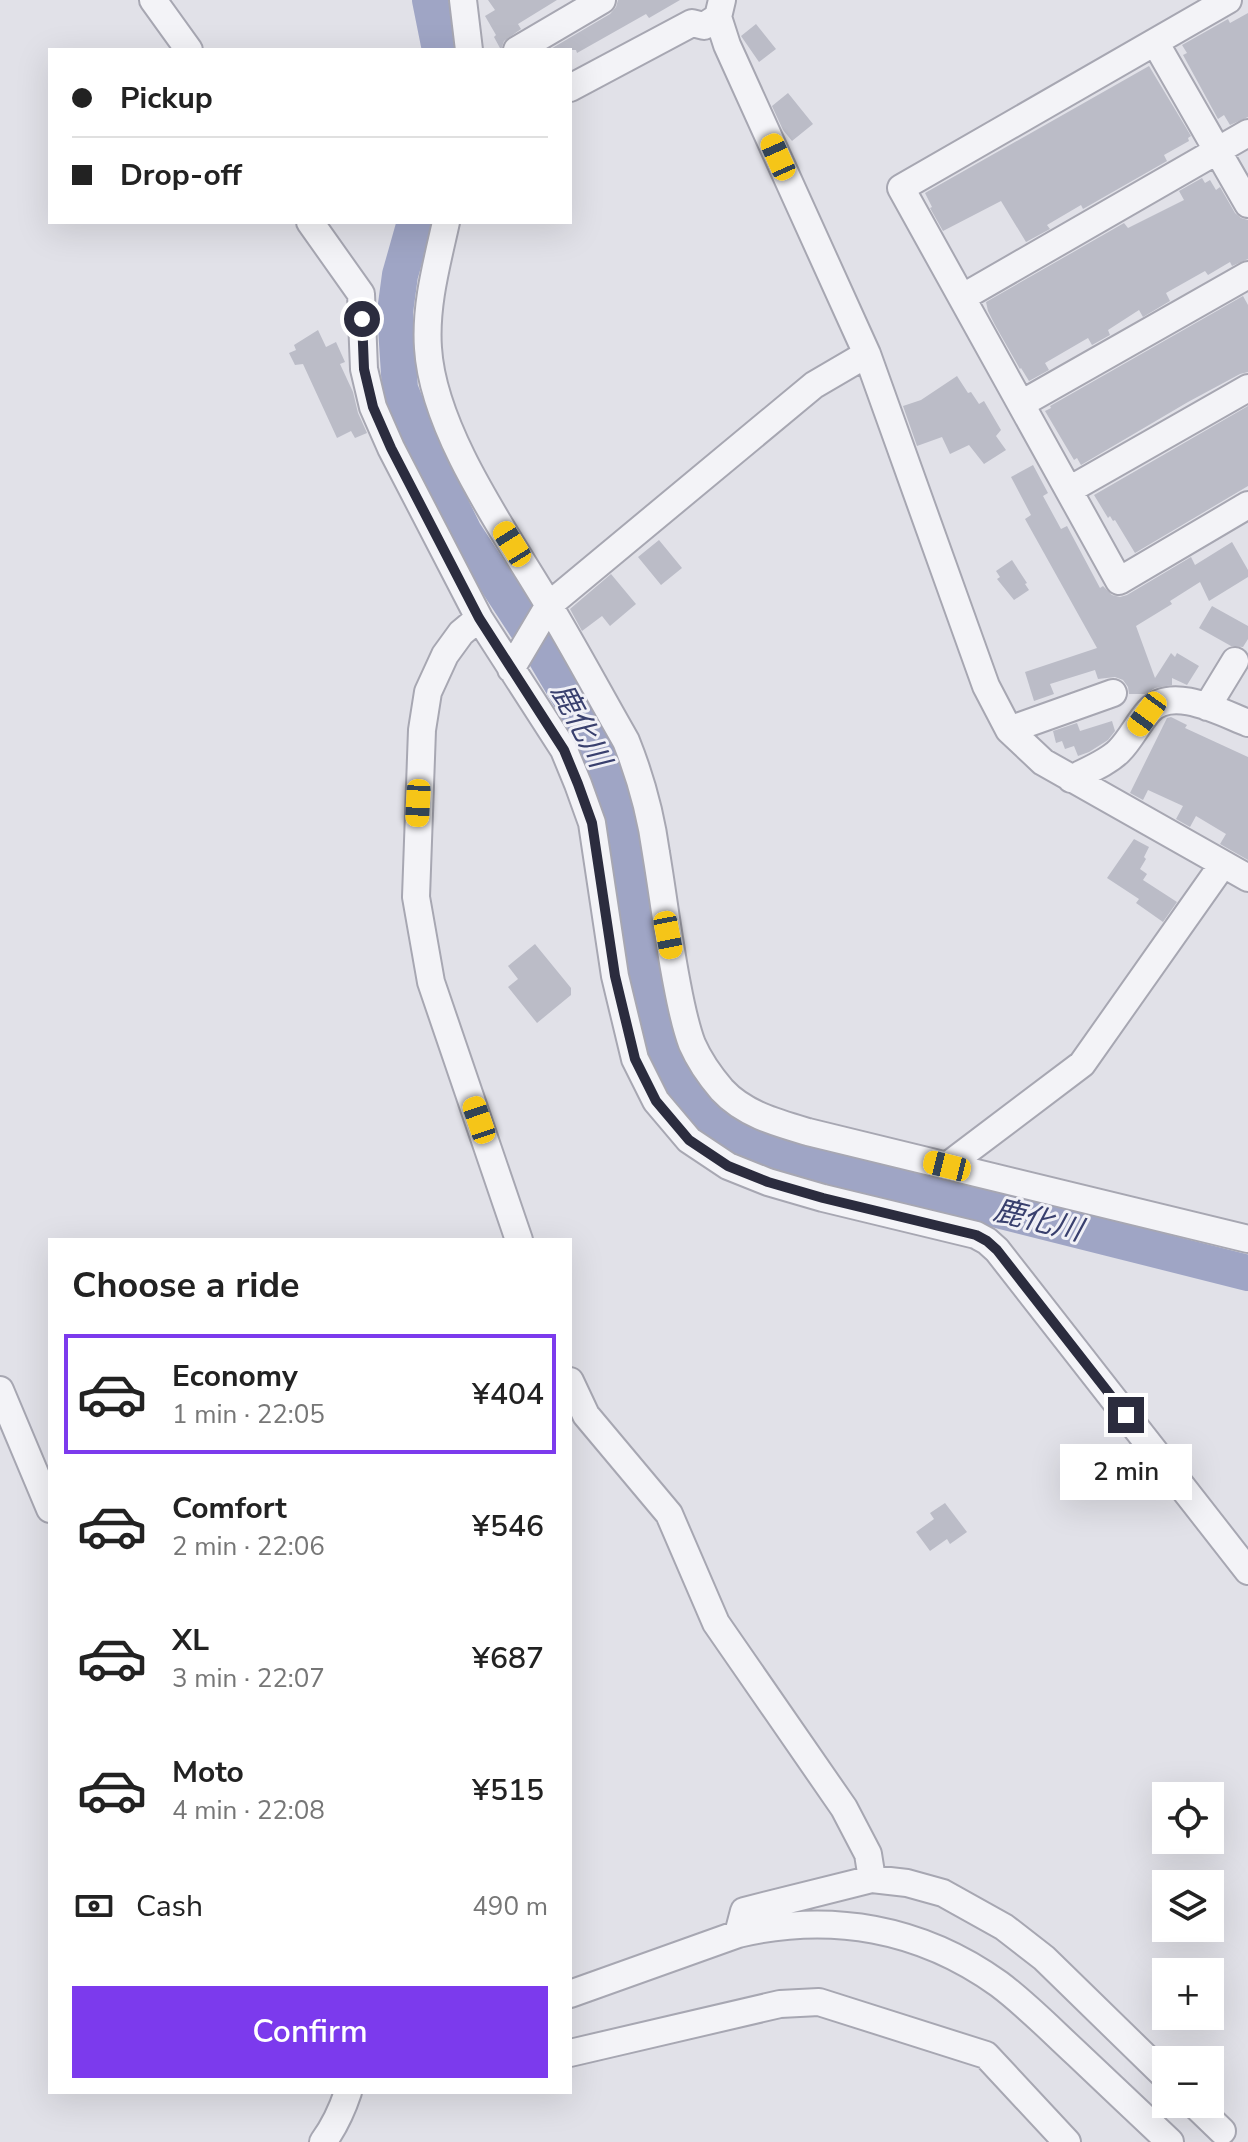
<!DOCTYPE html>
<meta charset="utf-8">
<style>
body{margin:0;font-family:"Nunito Sans","Noto Sans JP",sans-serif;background:#f2f2f2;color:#222;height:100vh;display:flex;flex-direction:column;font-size:30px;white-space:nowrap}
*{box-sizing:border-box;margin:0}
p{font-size:26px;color:#767676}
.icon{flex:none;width:44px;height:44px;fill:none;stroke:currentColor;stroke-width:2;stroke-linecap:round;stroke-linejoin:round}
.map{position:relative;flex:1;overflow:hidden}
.side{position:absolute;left:48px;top:1238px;width:524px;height:856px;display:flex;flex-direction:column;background:#fff;border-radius:0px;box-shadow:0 8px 32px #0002}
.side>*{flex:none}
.top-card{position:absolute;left:48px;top:48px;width:524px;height:176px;border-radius:0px;box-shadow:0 8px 32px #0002;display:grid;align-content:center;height:176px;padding:0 24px;background:#fff}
.fabs{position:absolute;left:1152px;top:1782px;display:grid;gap:16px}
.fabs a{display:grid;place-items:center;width:72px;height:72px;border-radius:0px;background:#fff;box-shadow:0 8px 32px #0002;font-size:40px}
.end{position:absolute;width:36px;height:36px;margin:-18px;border:10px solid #2b2c3e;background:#fff;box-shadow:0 0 0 4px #fff}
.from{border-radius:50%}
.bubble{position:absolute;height:56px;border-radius:0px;background:#fff;box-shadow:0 8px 32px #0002;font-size:26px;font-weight:600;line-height:56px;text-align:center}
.car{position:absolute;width:24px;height:48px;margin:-24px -12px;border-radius:10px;box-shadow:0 0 6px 2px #0007;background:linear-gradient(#f5c518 24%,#345 0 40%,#f5c518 0 76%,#345 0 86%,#f5c518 0)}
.top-card b{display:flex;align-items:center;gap:28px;height:76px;font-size:30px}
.top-card b+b{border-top:2px solid #e0e0e0}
.top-card i{width:20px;height:20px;background:#222}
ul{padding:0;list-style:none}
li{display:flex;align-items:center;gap:24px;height:120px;margin:0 16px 12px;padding:0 8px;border:4px solid transparent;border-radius:0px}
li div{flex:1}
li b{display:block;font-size:30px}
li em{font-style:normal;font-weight:600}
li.current{border-color:#7c3aed}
li>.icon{width:72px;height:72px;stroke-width:1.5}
h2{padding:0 24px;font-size:36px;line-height:96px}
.pay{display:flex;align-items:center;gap:20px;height:88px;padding:0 24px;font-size:30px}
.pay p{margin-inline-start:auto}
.button{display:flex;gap:16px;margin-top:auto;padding:16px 24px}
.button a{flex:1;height:92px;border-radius:0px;background:#7c3aed;color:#fff;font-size:32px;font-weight:600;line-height:92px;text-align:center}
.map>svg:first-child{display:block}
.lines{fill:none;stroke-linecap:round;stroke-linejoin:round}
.river{stroke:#9fa5c5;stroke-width:36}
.building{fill:#bbbcc7}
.minor-casing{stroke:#a7a7b2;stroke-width:30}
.minor{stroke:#f3f3f7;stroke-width:26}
.route{stroke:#2b2c3e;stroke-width:10}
.labels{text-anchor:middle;stroke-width:6;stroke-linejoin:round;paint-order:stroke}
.water-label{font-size:30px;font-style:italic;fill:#39406e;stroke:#f0f0f6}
</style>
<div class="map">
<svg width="1248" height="2142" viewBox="0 0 1248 2142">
<rect width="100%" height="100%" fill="#e1e1e8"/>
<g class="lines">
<path class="river" d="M 430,0 L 440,50
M 415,222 L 400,275 L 395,312 L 400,389 L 427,457 L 464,532 L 547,659 L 595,740 L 611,783 L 629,870 L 646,989 L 656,1030 L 669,1066 L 692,1101 L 720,1127 L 763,1151 L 1248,1273"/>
</g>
<path class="building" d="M 488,0 L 557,0 L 518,24 L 521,29 L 504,41 L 501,50 L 494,37 L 496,35 L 485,16 L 495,10 Z
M 618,0 L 680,0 L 649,18 L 646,14 L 577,53 L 576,50 L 549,50 L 610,14 L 616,7 Z
M 1248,13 L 1248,117 L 1230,125 L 1224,115 L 1218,119 L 1183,55 L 1187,53 L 1182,45 L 1228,19 L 1230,23 Z
M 756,24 L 776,49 L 759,62 L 741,36 Z
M 1149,66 L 1191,136 L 1188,138 L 1189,141 L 1164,155 L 1167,161 L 1083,209 L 1081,205 L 1047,225 L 1050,229 L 1026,242 L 1001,201 L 943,231 L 930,208 L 932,207 L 925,193 Z
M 788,93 L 813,124 L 792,141 L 783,130 L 772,106 Z
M 1202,178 L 1205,183 L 1210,180 L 1216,190 L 1220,187 L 1235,213 L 1241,218 L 1248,220 L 1248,259 L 1232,266 L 1230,262 L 1208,275 L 1205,271 L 1166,293 L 1170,301 L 1143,317 L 1139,310 L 1108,330 L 1110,335 L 1092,345 L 1088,338 L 1045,363 L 1049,370 L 1029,381 L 1021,368 L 1020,369 L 995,325 L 988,311 L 986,302 L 1124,223 L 1128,228 L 1184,200 L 1179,191 Z
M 1243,296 L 1248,305 L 1248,372 L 1240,374 L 1188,402 L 1081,465 L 1077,458 L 1074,460 L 1045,411 L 1051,408 L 1050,406 Z
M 318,330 L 326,347 L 336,342 L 345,362 L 340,364 L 353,392 L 358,413 L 367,433 L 355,438 L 351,431 L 337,438 L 303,364 L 295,365 L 289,353 L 296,350 L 294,345 Z
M 957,376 L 968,393 L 971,392 L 979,404 L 984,401 L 1001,430 L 996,436 L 1006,450 L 984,464 L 969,445 L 950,454 L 942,437 L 917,446 L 903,406 L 921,400 Z
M 1248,406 L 1248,486 L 1135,553 L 1115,520 L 1113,521 L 1110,516 L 1108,518 L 1094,495 Z
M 1033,465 L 1048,493 L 1043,496 L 1061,529 L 1067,526 L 1100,588 L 1103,586 L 1112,595 L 1120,597 L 1127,595 L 1191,557 L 1195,565 L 1232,542 L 1248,570 L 1248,577 L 1209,601 L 1200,582 L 1170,601 L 1172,604 L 1136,626 L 1155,678 L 1171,653 L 1175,657 L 1177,653 L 1199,666 L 1187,685 L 1172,678 L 1172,685 L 1155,688 L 1145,694 L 1129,694 L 1128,687 L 1123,680 L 1115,677 L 1098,679 L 1095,670 L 1050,684 L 1054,694 L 1034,701 L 1025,672 L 1097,648 L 1025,519 L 1031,515 L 1011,477 Z
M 659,540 L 682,568 L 661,585 L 638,557 Z
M 1012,560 L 1027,583 L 1025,584 L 1029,590 L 1014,600 L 997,579 L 1000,577 L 996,571 Z
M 611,574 L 636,604 L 610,626 L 602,616 L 582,631 L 570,609 Z
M 1212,606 L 1248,626 L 1248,639 L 1243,647 L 1231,646 L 1199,628 Z
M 1171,717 L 1187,725 L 1185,728 L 1248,757 L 1248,860 L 1220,844 L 1226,834 L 1196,816 L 1190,827 L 1176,819 L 1183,806 L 1148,790 L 1143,800 L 1130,793 L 1167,718 Z
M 1112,721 L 1115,731 L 1108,740 L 1089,752 L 1078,756 L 1074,746 L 1065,749 L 1062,741 L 1056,743 L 1053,731 L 1077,723 L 1080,731 Z
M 1134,839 L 1149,847 L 1144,857 L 1146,859 L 1140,869 L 1147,874 L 1143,880 L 1177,902 L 1163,922 L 1136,903 L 1139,899 L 1107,878 Z
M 535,944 L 571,988 L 571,995 L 537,1023 L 508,987 L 518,979 L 508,966 Z
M 945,1503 L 967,1532 L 950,1544 L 947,1539 L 930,1551 L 916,1532 L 934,1519 L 930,1513 Z"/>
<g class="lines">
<g class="minor-casing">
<path id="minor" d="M 153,0 L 189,50
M 463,0 L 469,50
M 722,0 L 718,17 L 727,45 L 867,354 L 986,686 L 1009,730 L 1043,762 L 1248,878
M 1228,0 L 901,188 L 1119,581 L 1248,505
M 1155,42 L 1248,204
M 517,50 L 602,0
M 570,88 L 692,23 L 704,26 L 718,17
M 310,222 L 361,294 L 364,369 L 373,407 L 391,448 L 479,618 L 564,750 L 578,784 L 592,823 L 615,976 L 635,1059 L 656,1101 L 689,1140 L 728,1166 L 768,1182 L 823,1198 L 976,1235 L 987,1241 L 997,1250 L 1248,1571
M 446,222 C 437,263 425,305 428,348 C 433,430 503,529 545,599 C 573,645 599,694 626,741 C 640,776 651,816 656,853 C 663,895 668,937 676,979 C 680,1000 684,1023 692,1044 C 699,1060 710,1076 722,1090 C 744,1114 777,1123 808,1132 L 1248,1239
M 963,297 L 1248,133
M 1021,404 L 1248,275
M 1069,490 L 1248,388
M 479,618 L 461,633 L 445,655 L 428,692 L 422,730 L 416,897 L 431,982 L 519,1240
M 511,669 L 549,605 L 814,385 L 867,354
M 1207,707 L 1235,661
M 1009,730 L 1113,693
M 1071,779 C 1086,771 1107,763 1119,751 C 1131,739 1138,723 1149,711 C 1172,685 1222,713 1248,723
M 947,1166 L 1082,1064 L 1223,864
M 570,1381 L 586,1415 L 669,1514 L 716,1623 L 844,1808 L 868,1854 L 872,1879
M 0,1390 L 50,1509
M 738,1934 L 744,1911 L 872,1879 L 907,1883 L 943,1893 L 1004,1927 L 1044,1958 L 1166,2077
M 570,1994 L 738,1934 C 831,1912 921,1928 999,1984 C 1027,2005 1051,2030 1077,2054 C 1108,2083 1139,2113 1170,2142
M 570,2053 L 780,2004 L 819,2002 L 986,2055 L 1067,2142
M 1194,2104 L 1222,2131
M 323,2142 C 334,2127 342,2110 348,2092"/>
</g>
<use href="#minor" class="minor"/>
</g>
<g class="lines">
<path class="route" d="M 362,319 L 364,369 L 373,407 L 391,448 L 479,618 L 564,750 L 578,784 L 592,823 L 615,976 L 635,1059 L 656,1101 L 689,1140 L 728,1166 L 768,1182 L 823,1198 L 976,1235 L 987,1241 L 997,1250 L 1126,1415"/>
</g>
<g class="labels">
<g class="water-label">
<text transform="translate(581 725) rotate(62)" y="10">鹿化川</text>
<text transform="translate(1038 1220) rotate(14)" y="10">鹿化川</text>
</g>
</g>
</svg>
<div class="fabs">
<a><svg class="icon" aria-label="locate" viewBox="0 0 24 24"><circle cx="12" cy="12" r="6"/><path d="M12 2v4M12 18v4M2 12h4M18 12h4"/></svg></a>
<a><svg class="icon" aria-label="layers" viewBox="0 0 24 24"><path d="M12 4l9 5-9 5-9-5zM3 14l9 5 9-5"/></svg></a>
<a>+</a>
<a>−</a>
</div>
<i class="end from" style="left:362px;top:319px"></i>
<i class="end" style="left:1126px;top:1415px"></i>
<div class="bubble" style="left:1060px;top:1444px;width:132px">2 min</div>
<i class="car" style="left:778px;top:157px;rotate:336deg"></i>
<i class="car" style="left:512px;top:544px;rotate:328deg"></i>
<i class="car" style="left:1147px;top:714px;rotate:216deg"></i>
<i class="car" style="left:418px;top:803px;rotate:183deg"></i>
<i class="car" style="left:668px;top:935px;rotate:169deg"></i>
<i class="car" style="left:479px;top:1120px;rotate:341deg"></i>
<i class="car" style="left:947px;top:1166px;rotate:284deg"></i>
<div class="top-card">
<b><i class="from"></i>Pickup</b>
<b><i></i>Drop-off</b>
</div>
<section class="side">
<h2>Choose a ride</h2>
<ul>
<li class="current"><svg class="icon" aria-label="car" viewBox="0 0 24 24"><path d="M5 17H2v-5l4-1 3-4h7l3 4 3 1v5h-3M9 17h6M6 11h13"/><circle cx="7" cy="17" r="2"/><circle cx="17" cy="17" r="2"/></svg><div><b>Economy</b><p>1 min · 22:05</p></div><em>¥404</em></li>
<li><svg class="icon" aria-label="car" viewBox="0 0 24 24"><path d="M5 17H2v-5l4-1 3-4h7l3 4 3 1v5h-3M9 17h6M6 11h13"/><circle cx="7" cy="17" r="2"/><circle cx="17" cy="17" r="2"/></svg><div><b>Comfort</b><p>2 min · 22:06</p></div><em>¥546</em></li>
<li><svg class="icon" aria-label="car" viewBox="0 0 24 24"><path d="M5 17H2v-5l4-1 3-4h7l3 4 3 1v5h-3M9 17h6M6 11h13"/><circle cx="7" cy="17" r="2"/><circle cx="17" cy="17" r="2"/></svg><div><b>XL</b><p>3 min · 22:07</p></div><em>¥687</em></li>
<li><svg class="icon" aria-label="car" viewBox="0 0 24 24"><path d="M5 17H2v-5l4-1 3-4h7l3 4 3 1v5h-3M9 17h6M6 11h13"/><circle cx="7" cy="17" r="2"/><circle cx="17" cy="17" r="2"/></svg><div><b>Moto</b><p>4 min · 22:08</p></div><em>¥515</em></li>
</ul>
<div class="pay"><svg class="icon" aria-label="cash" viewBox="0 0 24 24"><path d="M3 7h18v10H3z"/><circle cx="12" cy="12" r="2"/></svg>Cash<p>490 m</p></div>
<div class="button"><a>Confirm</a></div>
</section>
</div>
